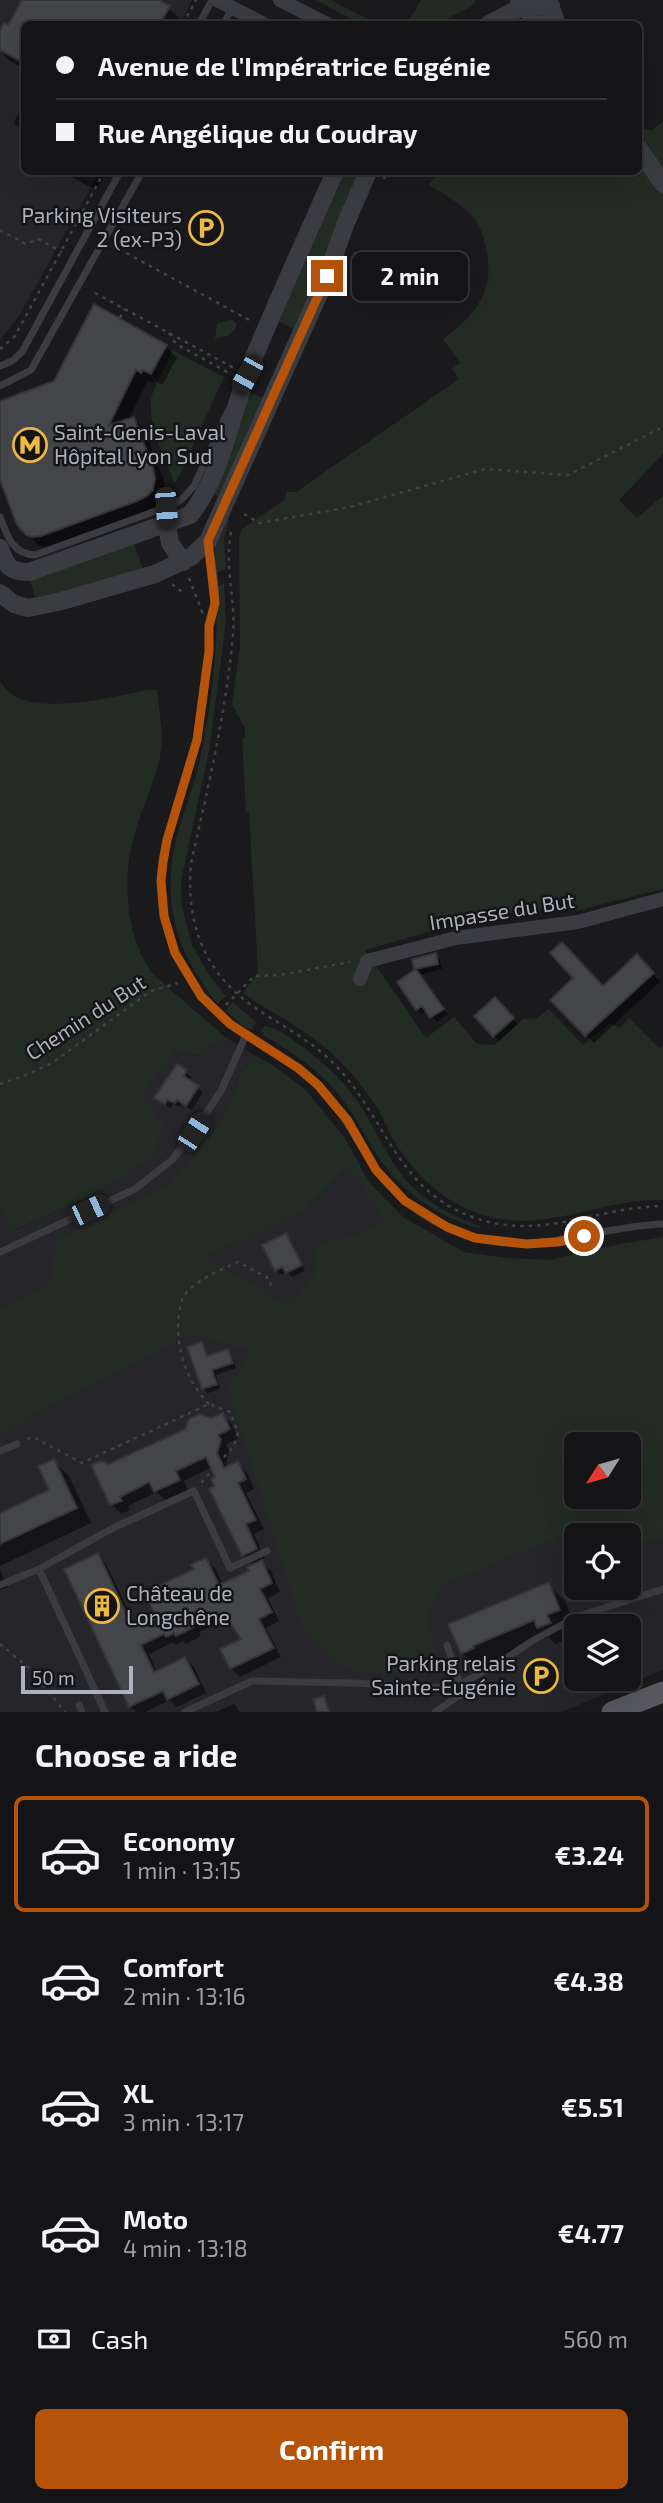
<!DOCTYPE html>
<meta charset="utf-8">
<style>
body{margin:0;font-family:"Exo 2",sans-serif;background:#212123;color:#f1f3f6;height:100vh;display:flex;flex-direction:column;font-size:26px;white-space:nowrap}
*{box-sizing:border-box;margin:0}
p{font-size:23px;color:#9d9ea1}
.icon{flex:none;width:38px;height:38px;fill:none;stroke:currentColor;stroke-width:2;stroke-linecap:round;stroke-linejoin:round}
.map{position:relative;height:1712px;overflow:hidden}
.panel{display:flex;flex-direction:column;background:#141416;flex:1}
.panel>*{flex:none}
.banner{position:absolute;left:21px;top:21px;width:621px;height:154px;border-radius:10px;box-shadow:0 7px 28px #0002,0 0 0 2px #333335;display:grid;align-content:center;height:154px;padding:0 35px;background:#141416}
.needle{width:46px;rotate:233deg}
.controls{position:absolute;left:564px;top:1432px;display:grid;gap:14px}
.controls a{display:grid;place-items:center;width:77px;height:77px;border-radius:10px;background:#141416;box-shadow:0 7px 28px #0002,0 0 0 2px #333335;font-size:35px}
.scale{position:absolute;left:21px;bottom:18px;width:112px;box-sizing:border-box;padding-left:7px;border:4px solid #adb1bb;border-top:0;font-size:19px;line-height:24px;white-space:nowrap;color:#adb1bb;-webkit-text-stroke:5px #151518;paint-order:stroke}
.end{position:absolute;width:32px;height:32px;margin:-16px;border:9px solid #b45309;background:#fff;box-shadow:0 0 0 4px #fff}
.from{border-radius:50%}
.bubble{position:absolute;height:49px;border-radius:10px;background:#141416;box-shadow:0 7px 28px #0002,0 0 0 2px #333335;font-size:23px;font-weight:700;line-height:49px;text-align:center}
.car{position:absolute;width:21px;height:42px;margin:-21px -10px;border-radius:9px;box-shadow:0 0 5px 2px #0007;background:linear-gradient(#222 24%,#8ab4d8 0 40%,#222 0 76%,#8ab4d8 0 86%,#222 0)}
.banner b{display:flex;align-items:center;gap:24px;height:66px;font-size:26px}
.banner b+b{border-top:2px solid #333335}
.banner i{width:18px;height:18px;background:#f1f3f6}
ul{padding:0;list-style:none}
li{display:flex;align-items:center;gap:21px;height:116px;margin:0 14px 10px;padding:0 21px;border:4px solid transparent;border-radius:10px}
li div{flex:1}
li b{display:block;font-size:26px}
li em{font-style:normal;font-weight:700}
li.on{border-color:#b45309}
li>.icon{width:63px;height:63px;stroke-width:1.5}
h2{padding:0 35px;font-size:32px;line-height:84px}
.pay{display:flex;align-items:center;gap:18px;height:77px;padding:0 35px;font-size:26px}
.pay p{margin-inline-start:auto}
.button{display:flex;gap:14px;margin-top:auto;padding:14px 35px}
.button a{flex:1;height:80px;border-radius:10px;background:#b45309;color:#fff;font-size:28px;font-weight:700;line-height:80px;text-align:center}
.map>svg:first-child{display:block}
.built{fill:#26262a;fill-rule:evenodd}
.green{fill:#222b24;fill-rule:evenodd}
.shadow{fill:#0007}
.building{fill:#444549;stroke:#353438;stroke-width:2}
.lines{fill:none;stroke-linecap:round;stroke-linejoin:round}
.path{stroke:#414348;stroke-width:2.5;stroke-dasharray:3.5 5;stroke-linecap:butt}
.service{stroke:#3b3c41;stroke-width:7}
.minor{stroke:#3b3c41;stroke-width:14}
.tertiary{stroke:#3b3c41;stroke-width:18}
.primary{stroke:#585960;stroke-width:21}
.route{stroke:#b45309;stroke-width:9}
.labels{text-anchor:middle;stroke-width:5;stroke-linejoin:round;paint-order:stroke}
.poi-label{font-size:21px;fill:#adb1bb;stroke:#151518;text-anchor:end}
.street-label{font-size:21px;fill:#adb1bb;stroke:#151518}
</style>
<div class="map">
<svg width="663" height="1712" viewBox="0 0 663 1712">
<rect width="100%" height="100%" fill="#1a1a1d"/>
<path class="built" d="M 0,0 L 192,0 L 180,24 L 24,24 L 24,172 L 99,172 L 19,316 L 0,340 Z
M 225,1037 L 256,1056 L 240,1073 L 235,1094 L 221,1120 L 196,1155 L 308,1207 L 348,1166 L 385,1221 L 361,1234 L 315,1244 L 314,1275 L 251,1351 L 438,1673 L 428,1615 L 444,1585 L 567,1533 L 576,1556 L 576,1587 L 628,1587 L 628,1546 L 663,1539 L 663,1670 L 561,1712 L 0,1712 L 0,1204 L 15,1230 L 82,1200 L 124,1176 L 141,1096 L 176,1050 L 197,1056 ZM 576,1626 L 628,1626 L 628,1678 L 576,1678 Z"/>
<path class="green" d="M 316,0 L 331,0 L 377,24 L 361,24 Z
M 421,0 L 476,0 L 472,6 L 437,24 L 407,24 Z
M 663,122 L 663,454 L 619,500 L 637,518 L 663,496 L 663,889 L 575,911 L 544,910 L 484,916 L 365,950 L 426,1038 L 454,1017 L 477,1044 L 494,1045 L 523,1019 L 537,1018 L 549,1009 L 583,1045 L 610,1023 L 620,1028 L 629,1018 L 659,1048 L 663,1045 L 663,1200 C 608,1198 555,1228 500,1219 C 452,1211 417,1179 393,1139 C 387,1128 383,1116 376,1106 C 363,1087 348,1068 331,1053 C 305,1028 272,1014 243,993 L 258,972 L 249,812 L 246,812 L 242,738 L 245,738 L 245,729 L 232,704 L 240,647 L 239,539 L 242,529 L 284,500 L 287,492 L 296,492 L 459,379 L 452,369 L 460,363 L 443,339 C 474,316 494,294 487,253 C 485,243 482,230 477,222 C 465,205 446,195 429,185 L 439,172 L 639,172 L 639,128 L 652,130 Z
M 345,172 L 360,172 L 325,268 L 296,330 L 278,321 Z
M 231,319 L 237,324 C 234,335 225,337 215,339 L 217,324 Z
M 172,350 L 224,377 L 175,484 C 166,460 145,420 152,395 C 157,380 166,365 172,350 Z
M 248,391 L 266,400 L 221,498 L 210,492 Z
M 224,517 L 229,520 L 224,540 L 226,569 L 216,573 L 214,542 Z
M 133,541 L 144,572 L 44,602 L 35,598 L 30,580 Z
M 224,583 L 226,622 L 209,751 L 181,881 L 182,907 L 192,945 L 209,975 L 226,996 L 218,1004 C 177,954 161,904 176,840 C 182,814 193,789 199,763 C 212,707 218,643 217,587 Z
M 0,680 C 17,722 113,697 146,690 L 157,690 C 158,707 163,726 162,743 C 159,776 142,805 134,836 C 122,879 125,938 154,975 L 225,1037 L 197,1056 L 176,1050 L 141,1096 L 164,1125 L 153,1155 L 124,1176 L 82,1200 L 14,1230 L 0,1204 Z
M 233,1002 L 256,1022 L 252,1029 L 246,1028 L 226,1011 Z
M 265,1026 C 278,1028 292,1039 303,1047 C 328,1066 349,1086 365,1113 C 378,1135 388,1158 404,1178 C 424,1201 451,1216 480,1226 L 480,1228 C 438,1218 400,1191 377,1155 C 364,1135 354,1114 339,1095 C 318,1069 292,1052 263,1035 L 261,1030 Z
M 256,1056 L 271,1064 L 306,1090 L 344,1137 L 369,1182 L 403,1217 L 464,1252 L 507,1258 L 549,1260 L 620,1244 L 663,1237 L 663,1539 L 628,1546 L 628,1535 L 576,1535 L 574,1556 L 566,1534 L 444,1585 L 428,1615 L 439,1674 L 349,1671 L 303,1631 L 228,1388 L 251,1351 L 191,1334 L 0,1433 L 0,1309 L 48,1286 L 57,1240 L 163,1189 L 196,1155 L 221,1120 L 235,1094 L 240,1073 ZM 348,1166 L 385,1221 L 361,1234 L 315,1244 L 314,1275 L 289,1305 L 204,1258 L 308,1207 ZM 576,1444 L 628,1444 L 628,1496 L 576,1496 Z"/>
<path class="shadow" d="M 24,0 L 155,0 L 169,8 L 185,24 L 24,24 L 24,69 L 10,61 L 0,51 L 0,34 L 9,28 Z
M 24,103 L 24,146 L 20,141 L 24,134 L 14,123 Z
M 62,172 L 106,172 L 96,190 Z
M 166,346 L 177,358 L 162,385 L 154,380 L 153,383 L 148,380 L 128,421 L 134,419 L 145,430 L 164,481 L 165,491 L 164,502 L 159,507 L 53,547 L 39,546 L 18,524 L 0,475 L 0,403 Z
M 435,955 L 440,960 L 442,969 L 420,975 L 448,1014 L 437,1022 L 427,1011 L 422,1014 L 417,1009 L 416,971 L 414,961 Z
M 637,956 L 660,982 L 594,1043 L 552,1000 L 604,988 Z
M 495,999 L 518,1024 L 499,1041 L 476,1016 Z
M 177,1066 L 192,1077 L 189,1081 L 203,1092 L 192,1110 L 183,1104 L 181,1107 L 173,1104 L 170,1108 L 157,1097 Z
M 286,1235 L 291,1240 L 305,1271 L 292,1277 L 287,1272 L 281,1275 L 276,1270 Z
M 202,1344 L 209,1357 L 227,1351 L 232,1356 L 236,1368 L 216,1375 L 220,1389 L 208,1393 L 203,1388 Z
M 222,1415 L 232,1424 L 238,1439 L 226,1444 L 229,1451 L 226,1464 L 228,1468 L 237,1463 L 247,1473 L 254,1489 L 246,1493 L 264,1529 L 254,1534 L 265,1558 L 260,1561 L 271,1571 L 280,1592 L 268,1598 L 279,1621 L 266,1628 L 281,1657 L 240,1677 L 231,1668 L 244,1639 L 232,1622 L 229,1624 L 225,1620 L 199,1632 L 201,1636 L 186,1644 L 183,1641 L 176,1645 L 173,1642 L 149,1654 L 157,1672 L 185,1659 L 194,1667 L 206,1693 L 177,1707 L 170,1700 L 145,1712 L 136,1712 L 130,1706 L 98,1555 L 106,1564 L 136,1626 L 158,1615 L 206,1560 L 215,1568 L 223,1585 L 251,1572 L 254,1566 L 243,1555 L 216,1487 L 217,1478 L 212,1467 L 184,1481 L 188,1490 L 165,1500 L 157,1492 L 128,1506 L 130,1510 L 121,1514 L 112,1504 L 109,1466 Z
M 53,1461 L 69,1476 L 91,1523 L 0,1566 L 0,1515 L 52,1491 Z
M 0,1569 L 8,1587 L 0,1590 Z
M 548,1584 L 565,1601 L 575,1626 L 563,1631 L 566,1640 L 555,1644 L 549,1637 L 488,1662 L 489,1665 L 479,1669 L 462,1653 Z
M 234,1704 L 240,1712 L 215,1712 L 218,1711 Z"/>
<path class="building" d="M 22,0 L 159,0 L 170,6 L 160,24 L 24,24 L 24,63 L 0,50 L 0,30 L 4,23 L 8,25 Z
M 94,304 L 167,345 L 151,374 L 143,370 L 141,373 L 136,370 L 109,425 L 134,417 L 153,468 L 155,478 L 153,490 L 147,496 L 137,501 L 41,536 L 32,537 L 26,535 L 17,525 L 0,480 L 0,401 L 54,381 Z
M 562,942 L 603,986 L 637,954 L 654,973 L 585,1036 L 550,1000 L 573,978 L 550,953 Z
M 436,953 L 438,964 L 416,969 L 444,1009 L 430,1018 L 422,1006 L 416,1010 L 397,982 L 414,970 L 412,959 Z
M 495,997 L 514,1018 L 493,1037 L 474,1016 Z
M 177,1064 L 187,1070 L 184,1076 L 199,1086 L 186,1106 L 177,1100 L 175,1103 L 167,1100 L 165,1104 L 154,1098 Z
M 286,1233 L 302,1265 L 286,1273 L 282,1267 L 275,1271 L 262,1245 Z
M 202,1342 L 207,1356 L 228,1349 L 233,1363 L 212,1370 L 217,1384 L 202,1389 L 187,1347 Z
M 223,1413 L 230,1429 L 218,1435 L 221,1440 L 217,1453 L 224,1468 L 238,1461 L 246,1479 L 238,1483 L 256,1520 L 246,1524 L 257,1549 L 242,1556 L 209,1489 L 214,1486 L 211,1479 L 215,1477 L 206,1457 L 176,1471 L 180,1480 L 154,1492 L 149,1482 L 120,1497 L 122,1501 L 110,1505 L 91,1465 L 101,1461 L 109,1464 L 185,1429 L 189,1419 L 200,1414 L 211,1418 Z
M 54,1459 L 77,1508 L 0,1544 L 0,1513 L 49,1490 L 38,1466 Z
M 98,1553 L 132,1626 L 155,1615 L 147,1596 L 160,1591 L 158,1586 L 194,1569 L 191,1565 L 196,1562 L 206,1558 L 219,1585 L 249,1571 L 247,1567 L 262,1560 L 272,1583 L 260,1589 L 272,1612 L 259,1619 L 274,1648 L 230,1669 L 220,1649 L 241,1639 L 224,1614 L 218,1616 L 216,1612 L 192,1623 L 194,1627 L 176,1636 L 174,1633 L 166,1637 L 164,1634 L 141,1645 L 154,1672 L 185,1657 L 199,1684 L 167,1700 L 163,1691 L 129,1707 L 64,1569 Z
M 549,1582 L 560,1610 L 547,1615 L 551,1623 L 537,1628 L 534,1620 L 473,1646 L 474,1648 L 461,1654 L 448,1624 Z
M 324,1696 L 329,1712 L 317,1712 L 313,1699 Z"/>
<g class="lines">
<path class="path" d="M 183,24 L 196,0
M 384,179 L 387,172
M 0,230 L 26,244 L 38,239 L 62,252
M 119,249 L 251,321
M 95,293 L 234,368
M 120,318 L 124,309
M 110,319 L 120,324
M 169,333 L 176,344 L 229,373
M 0,349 L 15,336 L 104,172
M 244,514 L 259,523 L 350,507 L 485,469 L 568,475 L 663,427
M 231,532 C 224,565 236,601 233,635 C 226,712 208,788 191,863 C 188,897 192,931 210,961 C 239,1010 287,1021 327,1057 C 385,1110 393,1190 475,1218 C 543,1241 596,1207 663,1206
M 189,578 L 203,614
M 172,584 L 182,592
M 226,1005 L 254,976 L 280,975 L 350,962
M 0,1084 L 24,1076 L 52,1063 L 151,991 L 178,983
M 209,1404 C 185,1381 173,1340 180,1308 C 182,1302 182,1297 186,1293 C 200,1278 220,1270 238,1262 L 270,1279 L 271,1289
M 27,1439 L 33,1437 L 82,1463 L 209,1404 L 230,1412 L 238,1432 L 234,1446 L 200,1484
M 0,1644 L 29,1668 L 65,1712"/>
<path class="service" d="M 199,24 L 212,0
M 224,24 L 232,7
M 0,366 L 12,361 L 22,352 L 120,172
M 0,386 L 31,370 L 142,172
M 0,517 C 7,535 12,554 35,555 L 175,504 L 183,498 L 194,486 L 228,411
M 209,544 C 212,563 217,586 215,606 C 214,614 211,620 209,627 C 208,635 210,645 209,653 C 205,694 199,734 188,773 C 178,808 162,844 161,880 C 159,943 195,1002 246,1036 C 272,1052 299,1065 320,1087 C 343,1112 357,1142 376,1170 C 399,1202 437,1228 475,1238 C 539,1255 599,1226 663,1224
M 0,1252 L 135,1189 L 172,1160 L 194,1132 L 221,1091 L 246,1035
M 0,1451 L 17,1444
M 39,1569 L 113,1528 L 194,1491 L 230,1568 L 267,1551
M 0,1585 L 39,1569 L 105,1712
M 447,1645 L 460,1685
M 79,1705 L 82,1712
M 185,1712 L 252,1681 L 351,1683 L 453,1688 L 496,1665 L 532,1641 L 576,1617 L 663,1589
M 435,1712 L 458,1696 L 509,1688"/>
<path class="minor" d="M 217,0 L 264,24
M 280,0 L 327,24
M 360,979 L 367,961 L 456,938 L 578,922 L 663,899"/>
<path class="tertiary" d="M 548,0 L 557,24
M 519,3 L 540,24
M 489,24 L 522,7 L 551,6
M 639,149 L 663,184
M 167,525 L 170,543 L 183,562
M 0,548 C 6,566 9,572 29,572 L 190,515 C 221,477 230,418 248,372 C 275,305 306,238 335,172
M 0,593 L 14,604 L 28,608 L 58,602 L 155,574 L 191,557 L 208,541 L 327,276 L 345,225 L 368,172"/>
<path class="primary" d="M 612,1712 L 663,1692"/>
</g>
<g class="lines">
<path class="route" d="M 327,276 L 208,541 L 215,603 L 209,626 L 209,651 L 197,740 L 167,840 L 163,862 L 161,881 L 164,916 L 175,953 L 201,996 L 230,1024 L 298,1068 L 318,1085 L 348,1121 L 376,1170 L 405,1201 L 447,1227 L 475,1238 L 526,1244 L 558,1242 L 584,1236"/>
</g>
<defs>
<g id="parking-ring" transform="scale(1.75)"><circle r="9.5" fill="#151518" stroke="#edb942" stroke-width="1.5"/><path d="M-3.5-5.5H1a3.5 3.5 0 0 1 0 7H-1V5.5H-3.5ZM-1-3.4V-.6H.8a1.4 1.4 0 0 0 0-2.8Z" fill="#edb942"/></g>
<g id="metro-ring" transform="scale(1.75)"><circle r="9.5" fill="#151518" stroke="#edb942" stroke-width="1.5"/><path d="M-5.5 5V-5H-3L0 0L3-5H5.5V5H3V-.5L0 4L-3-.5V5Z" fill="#edb942"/></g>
<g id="building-ring" transform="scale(1.75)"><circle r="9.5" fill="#151518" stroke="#edb942" stroke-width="1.5"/><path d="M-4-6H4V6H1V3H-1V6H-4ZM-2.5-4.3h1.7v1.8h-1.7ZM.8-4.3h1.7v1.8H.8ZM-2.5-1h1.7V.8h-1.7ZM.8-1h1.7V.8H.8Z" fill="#edb942"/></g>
</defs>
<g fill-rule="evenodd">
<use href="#parking-ring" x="206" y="228"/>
<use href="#metro-ring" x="30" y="445"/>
<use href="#building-ring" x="102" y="1606"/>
<use href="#parking-ring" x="541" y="1676"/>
</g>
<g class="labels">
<g class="poi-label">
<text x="182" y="223">Parking Visiteurs<tspan x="182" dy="24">2 (ex-P3)</tspan></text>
<text x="54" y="440" text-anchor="start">Saint-Genis-Laval<tspan x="54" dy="24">Hôpital Lyon Sud</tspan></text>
<text x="126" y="1601" text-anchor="start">Château de<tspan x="126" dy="24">Longchêne</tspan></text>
<text x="516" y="1671">Parking relais<tspan x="516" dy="24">Sainte-Eugénie</tspan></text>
</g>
<g class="street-label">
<text transform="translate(502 912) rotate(-9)" y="7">Impasse du But</text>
<text transform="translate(86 1018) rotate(-33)" y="7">Chemin du But</text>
</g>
</g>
</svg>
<div class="controls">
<a><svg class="needle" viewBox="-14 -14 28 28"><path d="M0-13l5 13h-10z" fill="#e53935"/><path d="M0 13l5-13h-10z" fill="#9d9ea1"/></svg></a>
<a><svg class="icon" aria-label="locate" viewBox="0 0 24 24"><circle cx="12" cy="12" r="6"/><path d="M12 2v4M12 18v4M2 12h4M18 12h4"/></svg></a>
<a><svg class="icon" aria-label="layers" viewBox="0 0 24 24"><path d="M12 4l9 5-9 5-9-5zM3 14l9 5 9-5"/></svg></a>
</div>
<div class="scale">50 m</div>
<i class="end from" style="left:584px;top:1236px"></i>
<i class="end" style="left:327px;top:276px"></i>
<div class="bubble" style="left:352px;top:252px;width:116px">2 min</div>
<i class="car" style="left:247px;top:375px;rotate:209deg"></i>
<i class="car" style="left:166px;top:508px;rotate:176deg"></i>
<i class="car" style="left:194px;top:1132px;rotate:33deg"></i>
<i class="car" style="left:89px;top:1210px;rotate:65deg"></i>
<div class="banner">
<b><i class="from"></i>Avenue de l'Impératrice Eugénie</b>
<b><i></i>Rue Angélique du Coudray</b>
</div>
</div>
<section class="panel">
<h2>Choose a ride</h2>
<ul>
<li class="on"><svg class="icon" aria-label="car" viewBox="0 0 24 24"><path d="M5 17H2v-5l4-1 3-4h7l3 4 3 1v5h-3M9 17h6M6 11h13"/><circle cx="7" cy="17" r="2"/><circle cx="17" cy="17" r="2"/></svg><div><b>Economy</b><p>1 min · 13:15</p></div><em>€3.24</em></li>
<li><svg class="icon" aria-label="car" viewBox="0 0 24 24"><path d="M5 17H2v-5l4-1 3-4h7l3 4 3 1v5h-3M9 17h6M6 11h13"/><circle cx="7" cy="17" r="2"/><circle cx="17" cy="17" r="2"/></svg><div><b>Comfort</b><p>2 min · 13:16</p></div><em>€4.38</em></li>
<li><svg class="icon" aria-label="car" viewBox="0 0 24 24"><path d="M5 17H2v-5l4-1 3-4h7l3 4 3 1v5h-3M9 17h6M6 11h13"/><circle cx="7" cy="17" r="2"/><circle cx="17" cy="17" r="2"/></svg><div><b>XL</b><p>3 min · 13:17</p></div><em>€5.51</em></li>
<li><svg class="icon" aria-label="car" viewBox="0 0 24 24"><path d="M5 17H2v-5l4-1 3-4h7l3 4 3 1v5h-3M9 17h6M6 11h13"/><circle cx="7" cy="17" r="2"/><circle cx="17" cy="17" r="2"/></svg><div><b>Moto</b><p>4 min · 13:18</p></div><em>€4.77</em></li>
</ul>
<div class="pay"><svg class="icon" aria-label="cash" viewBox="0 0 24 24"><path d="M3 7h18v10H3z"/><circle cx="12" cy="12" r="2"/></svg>Cash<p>560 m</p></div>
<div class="button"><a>Confirm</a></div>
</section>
